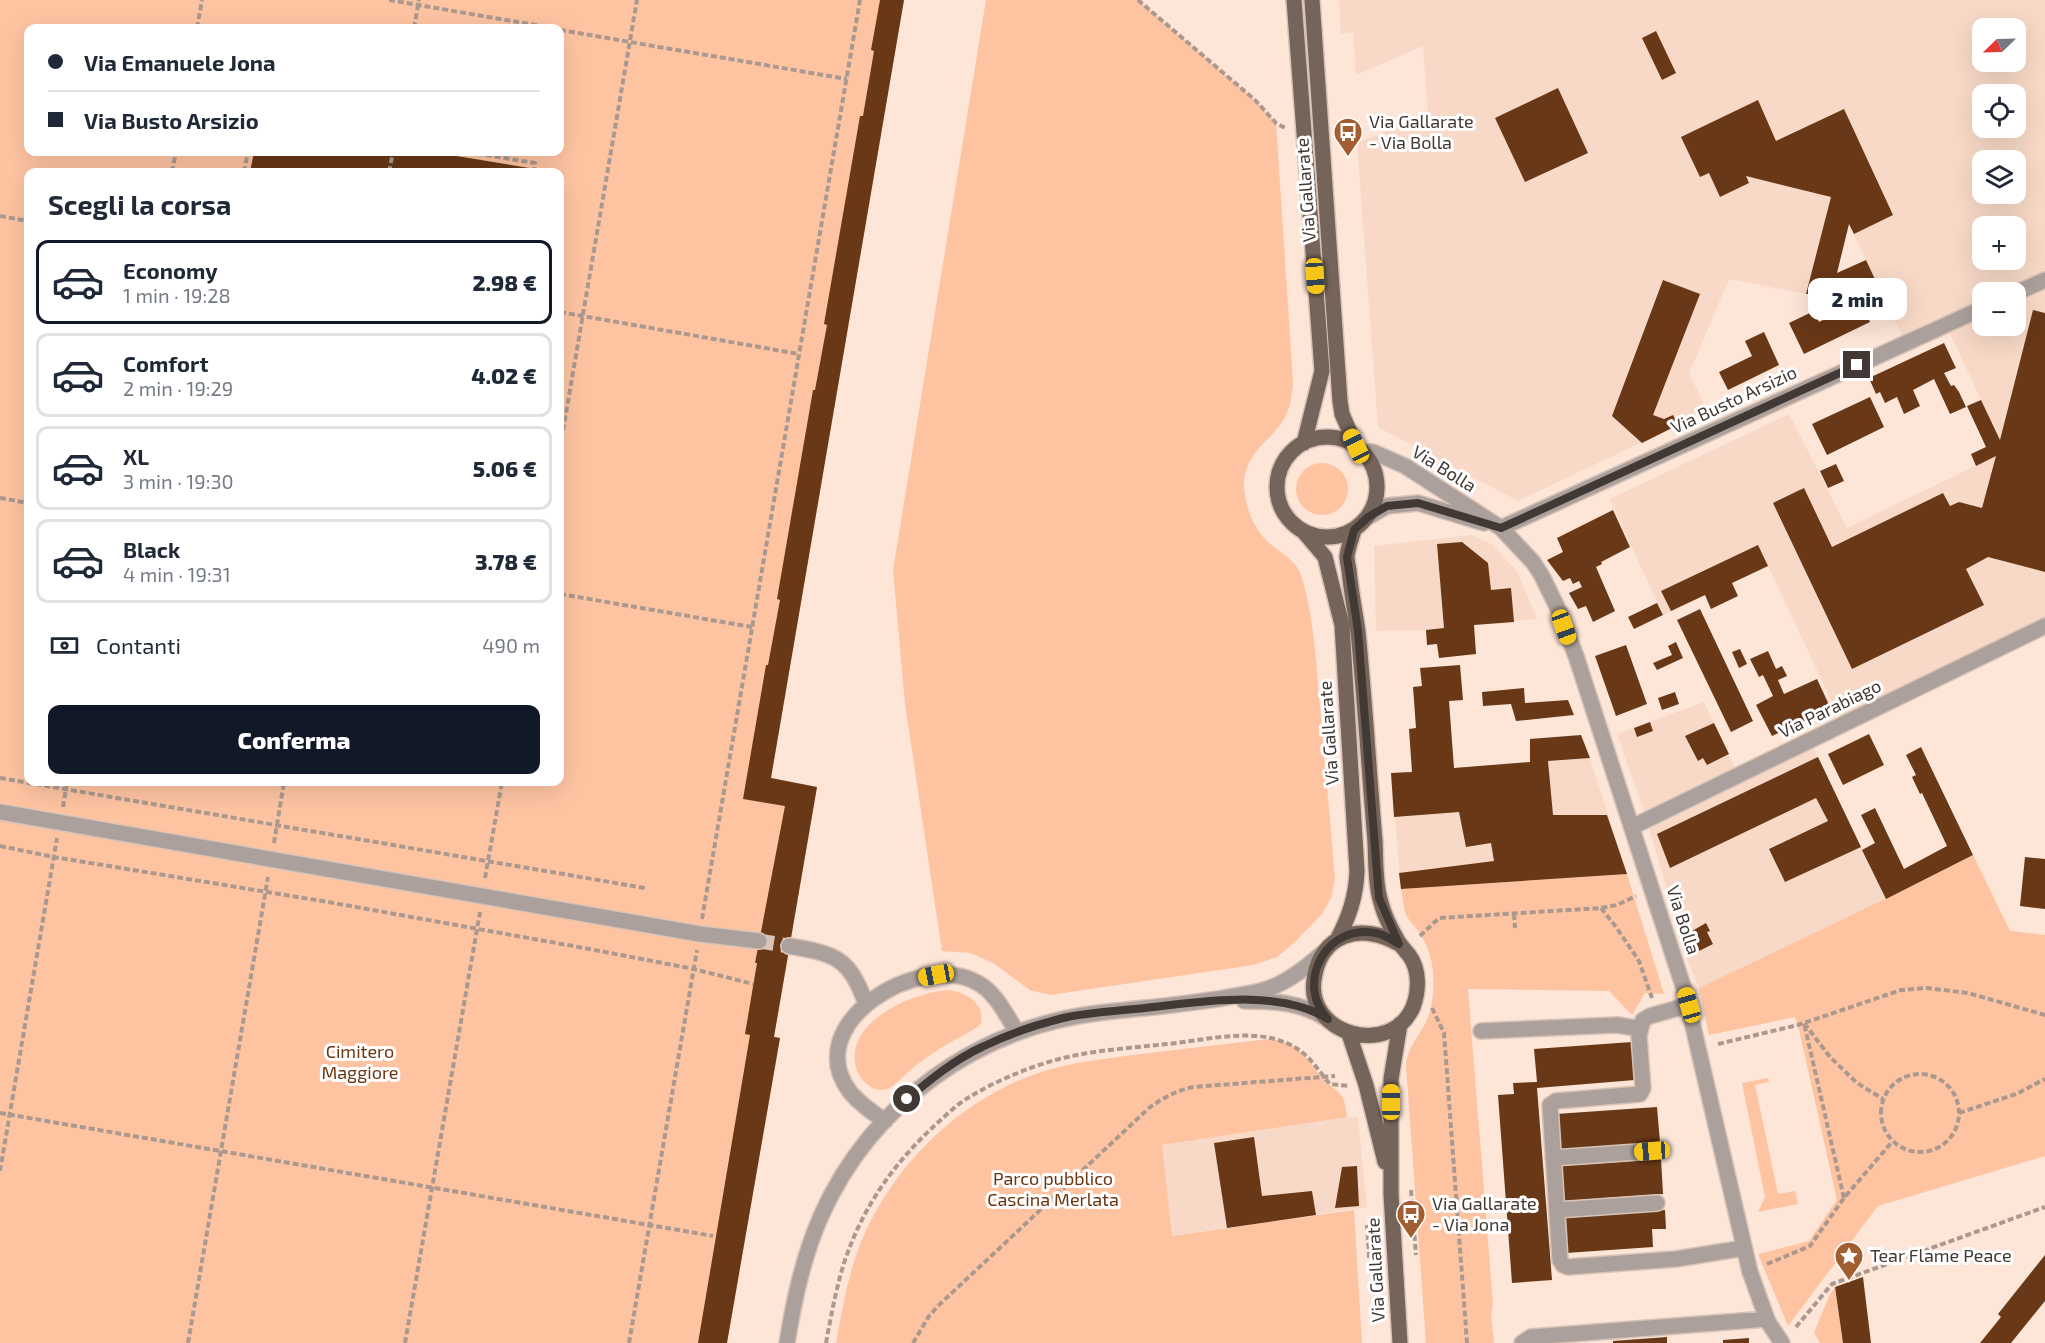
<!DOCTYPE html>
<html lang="it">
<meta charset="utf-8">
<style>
body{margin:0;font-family:"Exo 2",sans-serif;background:#f2f2f3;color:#1f2937;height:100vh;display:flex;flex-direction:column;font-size:22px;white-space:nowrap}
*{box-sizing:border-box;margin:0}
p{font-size:20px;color:#747a83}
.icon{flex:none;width:33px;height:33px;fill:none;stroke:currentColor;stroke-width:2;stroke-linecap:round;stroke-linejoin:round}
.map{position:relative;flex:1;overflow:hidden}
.sheet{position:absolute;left:24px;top:168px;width:540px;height:618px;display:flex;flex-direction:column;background:#fff;border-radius:12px;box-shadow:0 6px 24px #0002}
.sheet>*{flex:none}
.hud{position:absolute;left:24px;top:24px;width:540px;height:132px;border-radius:12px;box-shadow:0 6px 24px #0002;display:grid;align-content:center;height:132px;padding:0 24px;background:#fff}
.needle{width:39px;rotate:247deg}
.tools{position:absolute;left:1972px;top:18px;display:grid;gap:12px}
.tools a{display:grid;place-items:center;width:54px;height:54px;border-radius:12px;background:#fff;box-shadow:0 6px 24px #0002;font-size:30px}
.end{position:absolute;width:27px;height:27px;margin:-14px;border:8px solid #423934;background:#fff;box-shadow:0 0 0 3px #fff}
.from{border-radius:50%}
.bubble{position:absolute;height:42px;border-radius:12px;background:#fff;box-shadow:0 6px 24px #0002;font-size:20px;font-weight:800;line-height:42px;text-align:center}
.car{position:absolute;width:18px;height:36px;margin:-18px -9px;border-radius:8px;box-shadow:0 0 4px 2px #0007;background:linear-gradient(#f5c518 24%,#345 0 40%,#f5c518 0 76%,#345 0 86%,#f5c518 0)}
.hud b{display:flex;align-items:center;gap:21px;height:57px;font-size:22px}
.hud b+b{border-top:2px solid #e0e1e3}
.hud i{width:15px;height:15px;background:#1f2937}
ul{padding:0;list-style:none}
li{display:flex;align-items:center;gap:18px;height:84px;margin:0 12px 9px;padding:0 12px;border:3px solid #e0e1e3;border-radius:12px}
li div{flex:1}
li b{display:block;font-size:22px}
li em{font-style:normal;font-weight:800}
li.current{border-color:#111827}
li>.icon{width:54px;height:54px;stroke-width:1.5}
h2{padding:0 24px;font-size:27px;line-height:72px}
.pay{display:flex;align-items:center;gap:15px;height:66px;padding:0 24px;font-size:22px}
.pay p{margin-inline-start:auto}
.button{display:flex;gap:12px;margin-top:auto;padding:12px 24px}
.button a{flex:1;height:69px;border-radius:12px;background:#111827;color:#fff;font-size:24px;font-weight:800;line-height:69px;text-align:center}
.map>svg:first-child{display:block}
.built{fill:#f8d9c7;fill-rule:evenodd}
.green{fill:#fec4a2;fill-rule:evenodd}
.building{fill:#683817}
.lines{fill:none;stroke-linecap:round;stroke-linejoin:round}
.minor-tunnel{stroke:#d8c3b6;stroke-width:15;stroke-dasharray:15 8;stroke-linecap:butt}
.minor-casing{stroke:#d8c3b6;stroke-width:18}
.major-casing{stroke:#d8c3b6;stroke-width:18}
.path{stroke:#ab998f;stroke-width:4;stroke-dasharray:6 3;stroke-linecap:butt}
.minor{stroke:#aba09b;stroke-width:15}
.major{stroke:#756459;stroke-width:15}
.route{stroke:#423934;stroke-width:8}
.labels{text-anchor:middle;stroke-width:6;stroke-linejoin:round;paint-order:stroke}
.poi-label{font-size:18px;fill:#423934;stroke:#fff;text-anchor:start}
.street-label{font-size:18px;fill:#423934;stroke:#fff}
.park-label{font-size:18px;fill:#6c3611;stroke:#fff}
</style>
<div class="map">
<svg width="2045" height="1343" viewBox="0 0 2045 1343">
<rect width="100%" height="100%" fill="#fde5d7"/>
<path class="built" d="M 1339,0 L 2045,0 L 2045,273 L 2004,292 L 1983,292 L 1983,302 L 1904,340 L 1837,199 L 1831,198 L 1806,294 L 1729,279 L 1689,373 L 1707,411 L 1518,501 L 1378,427 L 1357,143 L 1428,115 L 1423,46 L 1356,75 L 1353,32 L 1341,34 ZM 1983,28 L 2016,28 L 2016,62 L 1983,62 ZM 1983,94 L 2016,94 L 2016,128 L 1983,128 ZM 1983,160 L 2016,160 L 2016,194 L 1983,194 ZM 1983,226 L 2016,226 L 2016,260 L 1983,260 Z
M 2045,283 L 2045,623 L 1841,721 L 1768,566 L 1663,615 L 1610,499 L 1789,414 L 1847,528 L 1996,456 L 2000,440 L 1947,327 L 1983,311 L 1983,326 L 2016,326 L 2016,296 Z
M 1471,535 L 1493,545 L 1518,573 L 1537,619 L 1426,630 L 1376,631 L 1374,546 Z
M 1704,702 L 1737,772 L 1810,741 L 1886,899 L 1699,988 L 1685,954 L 1647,820 L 1617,734 Z
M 1590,758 L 1627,874 L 1401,889 L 1391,773 Z
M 1347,1117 L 1358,1117 L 1367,1207 L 1171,1236 L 1162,1145 Z"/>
<path class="green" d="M 0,0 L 904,0 L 771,778 L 817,787 L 774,1036 L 780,1038 L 727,1343 L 0,1343 ZM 28,28 L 560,28 L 560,152 L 28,152 ZM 28,172 L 560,172 L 560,782 L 28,782 Z
M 986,0 L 1138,0 L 1255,100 L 1276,123 L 1293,382 C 1292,394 1291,406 1285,417 C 1273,440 1247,450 1244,481 C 1243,501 1252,526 1266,540 C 1278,552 1295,558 1301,575 C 1314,615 1316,664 1320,706 C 1325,763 1330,821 1335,879 L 1331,898 L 1322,914 L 1294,943 L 1277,957 L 1253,965 L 1050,995 L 1030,990 L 993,963 L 971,953 L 942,951 L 905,704 L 893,570 Z
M1296 489a26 26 0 1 1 52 0a26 26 0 1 1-52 0Z
M 1973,855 L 2010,931 L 2045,935 L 2045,1156 L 1878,1206 L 1788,1326 L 1758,1254 L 1809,1241 L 1837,1200 L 1798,1025 L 1795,1017 L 1709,1035 L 1699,988 L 1912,886 Z
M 1627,874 L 1664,994 L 1645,993 L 1632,1015 L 1609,991 L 1468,989 L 1493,1304 L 1491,1314 L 1494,1343 L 1426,1343 L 1406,1066 C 1407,1043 1427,1030 1431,1007 C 1436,983 1434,956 1421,935 C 1416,927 1408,921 1405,912 C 1403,905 1403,897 1401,889 Z
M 949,990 C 966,993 986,1003 981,1024 C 971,1032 960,1037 949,1043 C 937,1050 926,1058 915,1066 C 906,1073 896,1086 886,1089 C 879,1091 873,1089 868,1085 C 861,1080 856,1071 855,1062 C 849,1019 915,992 949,990 Z
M 1268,1039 C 1298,1041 1303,1054 1320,1075 C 1326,1083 1335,1088 1341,1095 C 1345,1099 1346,1111 1347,1117 L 1162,1145 L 1172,1236 L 1354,1210 L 1362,1343 L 836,1343 C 843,1306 849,1267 865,1233 C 900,1156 970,1092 1051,1069 C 1081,1061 1111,1058 1141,1054 C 1184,1049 1226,1044 1268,1039 Z
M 1768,1078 L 1769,1082 L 1755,1085 L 1778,1194 L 1795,1191 L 1798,1204 L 1758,1212 L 1765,1197 L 1742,1083 Z
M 1835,1287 L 1843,1343 L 1820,1343 L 1814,1333 L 1829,1296 Z"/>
<path class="building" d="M 880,0 L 904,0 L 771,778 L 817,787 L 774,1037 L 780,1038 L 727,1343 L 698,1343 L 750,1035 L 745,1034 L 757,963 L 755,963 L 785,806 L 743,799 L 766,665 L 768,665 L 780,600 L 777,599 L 813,390 L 815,390 L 827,325 L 824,324 L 860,116 L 863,116 L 874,51 L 871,50 Z
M 1656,31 L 1676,73 L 1662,80 L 1642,38 Z
M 1558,88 L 1588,153 L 1525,182 L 1495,118 Z
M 1758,100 L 1776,141 L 1844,109 L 1893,215 L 1854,234 L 1849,224 L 1837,273 L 1866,260 L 1881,292 L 1861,302 L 1870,322 L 1804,354 L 1789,323 L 1814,311 L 1819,322 L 1850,307 L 1844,295 L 1806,294 L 1831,197 L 1746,176 L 1749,183 L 1720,197 L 1709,173 L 1700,177 L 1681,137 Z
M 254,152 L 432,152 L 529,168 L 528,172 L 250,172 Z
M 1663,280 L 1700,294 L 1653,415 L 1664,419 L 1673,415 L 1678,425 L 1642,443 L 1612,416 Z
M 2033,310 L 2045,313 L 2045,572 L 1988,557 L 1966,569 L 1984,605 L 1852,669 L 1773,503 L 1804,488 L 1832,547 L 1943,493 L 1950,506 L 1959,502 L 1982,508 L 1996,456 L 1976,466 L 1971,454 L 1986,447 L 1967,406 L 1981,400 L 2000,440 Z
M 1764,332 L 1779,365 L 1728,390 L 1719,372 L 1752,356 L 1745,341 Z
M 1944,343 L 1956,368 L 1944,373 L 1951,386 L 1954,385 L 1959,392 L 1966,407 L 1950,414 L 1934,379 L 1913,390 L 1920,406 L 1904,414 L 1897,397 L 1885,403 L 1880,392 L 1876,394 L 1869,378 Z
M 1870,397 L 1884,427 L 1827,455 L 1812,424 Z
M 1836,464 L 1844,481 L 1828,488 L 1820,471 Z
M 1613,510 L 1630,547 L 1601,562 L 1602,564 L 1596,567 L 1615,611 L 1593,622 L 1586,606 L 1578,609 L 1569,593 L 1582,587 L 1579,581 L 1573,584 L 1570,578 L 1563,581 L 1547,560 L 1563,552 L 1557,538 Z
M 1462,542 L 1488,563 L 1491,590 L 1511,588 L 1514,622 L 1474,625 L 1476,654 L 1439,658 L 1437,644 L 1427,645 L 1426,630 L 1444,628 L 1437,544 Z
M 1758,545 L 1768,566 L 1732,583 L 1738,596 L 1711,609 L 1705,595 L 1671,611 L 1661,591 Z
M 1657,603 L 1663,615 L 1634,629 L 1628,617 Z
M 1700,609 L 1753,721 L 1731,732 L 1677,620 Z
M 1676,642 L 1683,658 L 1657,670 L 1653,663 L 1672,655 L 1668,646 Z
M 1626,645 L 1647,704 L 1616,716 L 1595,656 Z
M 1740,649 L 1747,664 L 1739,668 L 1732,652 Z
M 1768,651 L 1776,669 L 1782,666 L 1787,676 L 1778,680 L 1784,694 L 1817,679 L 1831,709 L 1772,736 L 1756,705 L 1773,696 L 1763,675 L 1759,677 L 1750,659 Z
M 1460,665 L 1463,700 L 1449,701 L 1454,768 L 1530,762 L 1530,739 L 1581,735 L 1590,758 L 1548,761 L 1553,815 L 1607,815 L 1627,874 L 1401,889 L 1399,873 L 1494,861 L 1491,843 L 1466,847 L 1459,812 L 1394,817 L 1391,773 L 1412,772 L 1409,729 L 1416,728 L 1413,687 L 1422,686 L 1420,668 Z
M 1524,688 L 1525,703 L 1568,700 L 1574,715 L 1516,721 L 1511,704 L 1483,706 L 1482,692 Z
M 1675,692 L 1679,704 L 1662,710 L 1658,698 Z
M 1650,722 L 1653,731 L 1637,737 L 1634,728 Z
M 1714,723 L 1729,754 L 1707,765 L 1703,758 L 1698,761 L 1685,736 Z
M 1869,734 L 1884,765 L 1843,785 L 1828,754 Z
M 1921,747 L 1973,855 L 1886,899 L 1862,850 L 1875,843 L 1861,815 L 1875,808 L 1904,869 L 1947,846 L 1922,793 L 1920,794 L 1912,777 L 1916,775 L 1906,755 Z
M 1818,757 L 1861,847 L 1785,882 L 1769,849 L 1828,821 L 1816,798 L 1670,868 L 1657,834 Z
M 2025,857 L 2045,859 L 2045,909 L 2020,906 Z
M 1706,923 L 1710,931 L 1707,932 L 1713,944 L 1699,951 L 1692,931 Z
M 1632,1042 L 1635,1080 L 1537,1088 L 1552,1280 L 1512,1283 L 1498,1095 L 1514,1094 L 1513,1083 L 1537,1082 L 1534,1049 Z
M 1657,1107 L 1660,1142 L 1558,1150 L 1556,1114 Z
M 1254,1137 L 1262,1196 L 1312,1191 L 1316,1215 L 1227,1228 L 1214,1143 Z
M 1661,1159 L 1663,1194 L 1562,1201 L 1560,1166 Z
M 1357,1166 L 1359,1206 L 1335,1208 L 1342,1167 Z
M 1665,1210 L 1666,1229 L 1652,1229 L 1653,1247 L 1566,1253 L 1564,1218 Z
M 2045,1255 L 2045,1301 L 2011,1343 L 1980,1343 L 2001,1317 L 1998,1314 Z
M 1863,1277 L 1871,1343 L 1843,1343 L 1835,1287 Z
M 1667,1337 L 1667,1343 L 1613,1343 L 1613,1341 Z
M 1749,1338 L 1749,1343 L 1723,1343 L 1723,1340 Z"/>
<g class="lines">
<path class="minor-tunnel" d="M 759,941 L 789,946"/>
<g class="minor-casing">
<path id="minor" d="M 2016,293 L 2045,280
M 1363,452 L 1373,452 L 1405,466 L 1501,528 L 1533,562 L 1542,576 L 1559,611 L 1577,659 L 1685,992 L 1750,1272 L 1768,1322 L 1782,1343
M 1368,517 L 1387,506 L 1418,503 L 1484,523
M 1501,528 L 1983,308
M 0,812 L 700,934 L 759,941
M 1632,827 L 2045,626
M 789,946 C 837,954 849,958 866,1004
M 1244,1001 C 1274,1001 1301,1002 1327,1019
M 1689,1005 L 1650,1016 L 1643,1020 L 1639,1036 L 1643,1088 L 1640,1094 L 1556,1101 L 1550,1105 L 1560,1260 L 1563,1265 L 1568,1267 L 1676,1259 L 1744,1248
M 1481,1031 L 1617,1025 L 1636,1028 L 1641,1025
M 885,1121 C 872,1112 860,1104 850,1092 C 798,1023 921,950 978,983 C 996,993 1006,1015 1017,1032
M 1553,1158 L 1652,1151
M 1557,1210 L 1657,1203
M 787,1343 C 794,1300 803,1257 821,1216 C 871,1104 977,1028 1098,1013 C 1141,1008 1185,1005 1229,997 C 1246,994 1265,992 1281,983 C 1297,975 1311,963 1325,951
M 1522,1343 L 1531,1337 L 1767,1319"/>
</g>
<g class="major-casing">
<path id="major" d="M 1294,0 L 1322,371 L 1304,443
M 1312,0 L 1340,401 L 1342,414 L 1356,446
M1277 487a50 50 0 1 1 100 0a50 50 0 1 1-100 0Z
M 1354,530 C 1352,538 1348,547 1347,556 C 1347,560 1348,565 1349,570 C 1351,591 1355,611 1358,632 C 1365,702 1369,771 1375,841 C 1376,860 1375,881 1380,899 C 1383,913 1391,929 1398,941 C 1401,946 1405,950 1409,955 C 1420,970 1419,991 1413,1007 C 1391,1058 1306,1035 1314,980 C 1320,933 1362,922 1399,944
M 1303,531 L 1325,557 L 1342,625 L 1357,871 C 1356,897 1349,917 1337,940
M 1400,1024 L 1391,1079 L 1391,1194 L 1400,1343
M 1349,1034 L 1366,1085 L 1385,1162"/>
</g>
<path class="path" d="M 389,0 L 553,28
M 1138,0 L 1255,100 L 1276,123 L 1285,128
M 197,28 L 202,0
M 414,28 L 419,0
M 560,30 L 847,79
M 468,152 L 535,163 L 534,172
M 172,172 L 176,152
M 244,172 L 248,152
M 389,172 L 393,152
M 0,216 L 28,221
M 560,312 L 799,354
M 560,448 L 637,0
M 0,498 L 28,503
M 560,594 L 752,627
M 0,778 L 645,888
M 63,807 L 67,782
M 274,843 L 284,782
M 0,846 L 54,857 L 328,902 L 584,948 L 694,969 L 753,984
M 485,878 L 502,782
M 1601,908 L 1616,927 L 1639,961 L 1652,998
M 1514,914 L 1515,928
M 702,919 L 860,0
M 1420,936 L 1439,918 L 1601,908 L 1617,905 L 1636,896
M 1432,1008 L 1444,1033 L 1467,1343
M 1718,1044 L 1798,1025 L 1901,990 L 1927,988 L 1968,993 L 2045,1015
M1881 1113a39 39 0 1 1 78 0a39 39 0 1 1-78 0Z
M 0,1113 L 713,1236
M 1959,1113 L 2016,1094 L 2045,1079
M 0,1171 L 57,838
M 1411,1190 L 1416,1255
M 1844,1198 L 1804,1023 L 1830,1057 L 1857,1083 L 1883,1099
M 1367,1225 L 1370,1270
M 1767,1264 L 1810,1246 L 1844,1198 L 1892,1142
M 1796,1327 L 1832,1284 L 2045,1207
M 188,1343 L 268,877
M 405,1343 L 480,912
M 629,1343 L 697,950
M 826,1343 C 831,1316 836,1289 844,1263 C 862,1209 891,1167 932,1128 C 944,1117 957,1104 971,1096 C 998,1080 1029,1067 1059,1059 C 1094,1050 1131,1048 1167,1044 C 1210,1040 1266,1023 1303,1053 C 1313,1061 1321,1074 1330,1084 L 1349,1086
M 913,1343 L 929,1316 L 940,1304 L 1149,1108 C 1163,1098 1175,1091 1193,1087 L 1335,1076"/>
<use href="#minor" class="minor"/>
<use href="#major" class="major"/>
</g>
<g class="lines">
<path class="route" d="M 907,1099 C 930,1080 954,1060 982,1047 C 1008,1034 1035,1025 1063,1018 C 1090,1012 1118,1011 1145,1008 C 1200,1002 1279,988 1328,1019 C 1296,986 1323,929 1368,932 C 1380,932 1389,938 1399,944 L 1379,898 L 1358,631 L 1347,557 L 1354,530 L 1368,517 L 1387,506 L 1418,503 L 1501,528 L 1857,365"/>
</g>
<defs>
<g id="bus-pin" transform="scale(1.5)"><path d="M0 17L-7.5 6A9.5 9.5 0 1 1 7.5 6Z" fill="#a25d30" stroke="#fff"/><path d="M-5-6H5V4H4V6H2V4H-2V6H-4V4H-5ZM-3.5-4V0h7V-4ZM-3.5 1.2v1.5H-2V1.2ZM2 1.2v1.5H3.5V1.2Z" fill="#fff"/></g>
<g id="sight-pin" transform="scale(1.5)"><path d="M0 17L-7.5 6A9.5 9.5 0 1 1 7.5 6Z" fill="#a25d30" stroke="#fff"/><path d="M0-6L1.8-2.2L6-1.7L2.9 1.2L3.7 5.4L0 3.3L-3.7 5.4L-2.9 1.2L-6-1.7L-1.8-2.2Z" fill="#fff"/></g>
</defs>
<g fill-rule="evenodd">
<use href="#bus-pin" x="1348" y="132"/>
<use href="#bus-pin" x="1411" y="1214"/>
<use href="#sight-pin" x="1849" y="1256"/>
</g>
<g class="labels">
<g class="poi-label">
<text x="1369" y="128">Via Gallarate<tspan x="1369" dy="21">- Via Bolla</tspan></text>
<text x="1432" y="1210">Via Gallarate<tspan x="1432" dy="21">- Via Jona</tspan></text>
<text x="1870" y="1262">Tear Flame Peace</text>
</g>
<g class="street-label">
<text transform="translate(1306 190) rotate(-94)" y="6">Via Gallarate</text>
<text transform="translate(1734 400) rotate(-25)" y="6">Via Busto Arsizio</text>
<text transform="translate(1444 469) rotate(32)" y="6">Via Bolla</text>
<text transform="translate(1830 709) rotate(-26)" y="6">Via Parabiago</text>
<text transform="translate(1329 733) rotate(-94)" y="6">Via Gallarate</text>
<text transform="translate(1683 920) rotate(72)" y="6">Via Bolla</text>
<text transform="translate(1376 1270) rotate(-93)" y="6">Via Gallarate</text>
</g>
<g class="park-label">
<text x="360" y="1058">Cimitero<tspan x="360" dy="21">Maggiore</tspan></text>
<text x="1053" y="1185">Parco pubblico<tspan x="1053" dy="21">Cascina Merlata</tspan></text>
</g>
</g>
</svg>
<div class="tools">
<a><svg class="needle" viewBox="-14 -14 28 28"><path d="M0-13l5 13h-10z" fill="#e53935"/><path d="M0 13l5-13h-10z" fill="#747a83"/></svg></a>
<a><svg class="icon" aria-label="locate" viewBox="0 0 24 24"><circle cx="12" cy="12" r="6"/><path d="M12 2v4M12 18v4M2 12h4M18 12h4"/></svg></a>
<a><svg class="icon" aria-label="layers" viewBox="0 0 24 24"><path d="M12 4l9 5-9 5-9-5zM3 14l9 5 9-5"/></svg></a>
<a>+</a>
<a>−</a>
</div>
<i class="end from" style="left:907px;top:1099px"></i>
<i class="end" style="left:1857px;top:365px"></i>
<div class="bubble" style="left:1808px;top:278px;width:99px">2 min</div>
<i class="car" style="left:1315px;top:276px;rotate:176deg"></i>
<i class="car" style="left:1356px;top:446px;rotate:334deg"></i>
<i class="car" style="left:1564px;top:627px;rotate:160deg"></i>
<i class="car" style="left:936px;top:975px;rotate:259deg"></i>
<i class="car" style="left:1689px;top:1005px;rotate:344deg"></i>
<i class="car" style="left:1391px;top:1102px;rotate:0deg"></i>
<i class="car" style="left:1652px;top:1151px;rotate:266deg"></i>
<div class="hud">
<b><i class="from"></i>Via Emanuele Jona</b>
<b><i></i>Via Busto Arsizio</b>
</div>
<section class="sheet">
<h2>Scegli la corsa</h2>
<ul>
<li class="current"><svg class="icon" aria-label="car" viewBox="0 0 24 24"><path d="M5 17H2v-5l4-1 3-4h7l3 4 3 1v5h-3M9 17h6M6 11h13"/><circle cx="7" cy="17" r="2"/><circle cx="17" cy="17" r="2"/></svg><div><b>Economy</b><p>1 min · 19:28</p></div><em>2.98 €</em></li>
<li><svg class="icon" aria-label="car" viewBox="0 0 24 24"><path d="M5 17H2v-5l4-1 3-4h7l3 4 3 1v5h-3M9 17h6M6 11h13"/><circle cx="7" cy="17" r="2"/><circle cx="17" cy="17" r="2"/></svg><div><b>Comfort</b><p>2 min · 19:29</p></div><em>4.02 €</em></li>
<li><svg class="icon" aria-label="car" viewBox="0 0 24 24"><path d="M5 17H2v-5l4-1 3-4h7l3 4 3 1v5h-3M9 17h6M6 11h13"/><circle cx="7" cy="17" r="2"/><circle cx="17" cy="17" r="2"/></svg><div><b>XL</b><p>3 min · 19:30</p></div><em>5.06 €</em></li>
<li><svg class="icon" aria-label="car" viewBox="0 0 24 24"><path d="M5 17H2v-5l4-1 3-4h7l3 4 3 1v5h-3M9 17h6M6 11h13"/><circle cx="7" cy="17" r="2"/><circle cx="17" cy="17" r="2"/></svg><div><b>Black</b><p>4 min · 19:31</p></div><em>3.78 €</em></li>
</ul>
<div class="pay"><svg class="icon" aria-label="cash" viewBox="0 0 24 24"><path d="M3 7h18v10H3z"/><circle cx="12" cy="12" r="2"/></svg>Contanti<p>490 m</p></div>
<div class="button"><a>Conferma</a></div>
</section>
</div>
